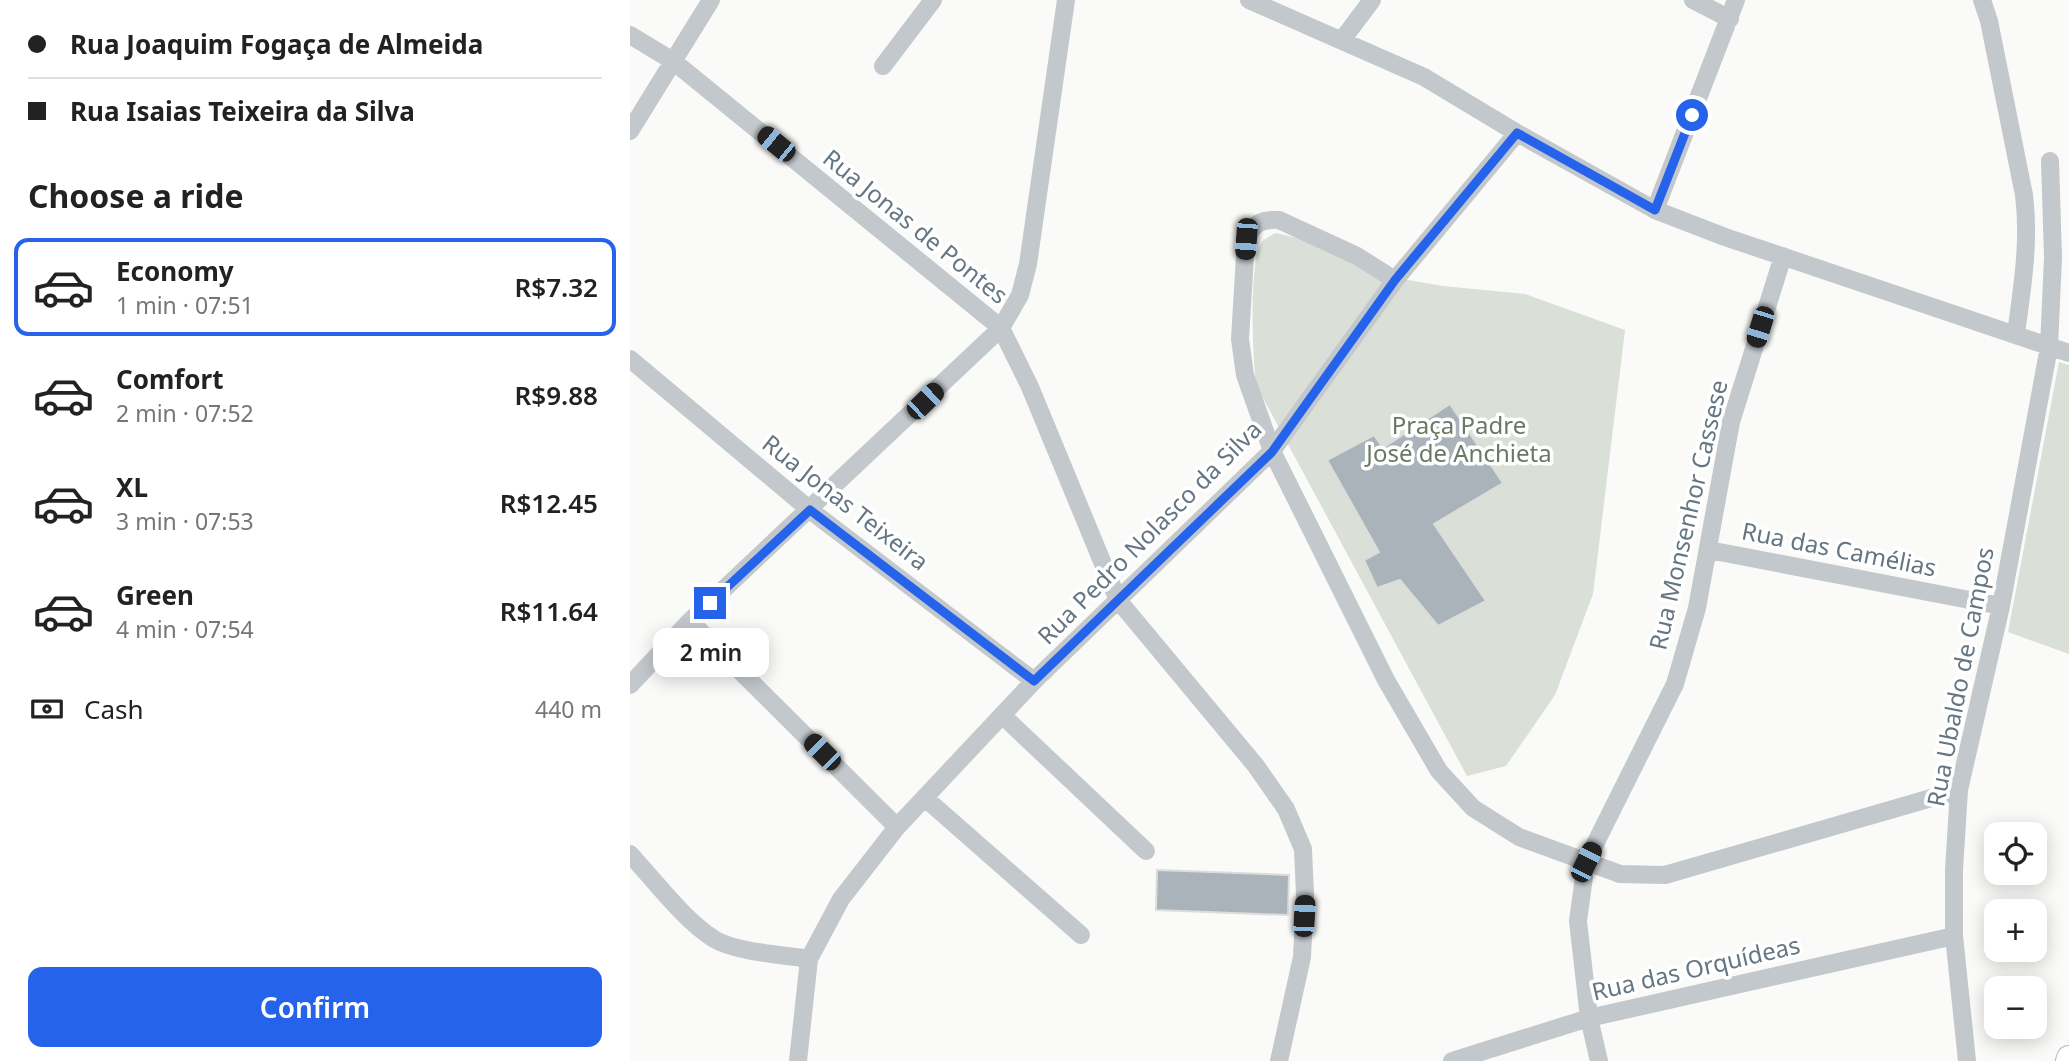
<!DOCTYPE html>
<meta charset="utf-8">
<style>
body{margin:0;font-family:"Noto Sans",sans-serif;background:#f2f2f2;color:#222;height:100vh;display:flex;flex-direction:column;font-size:26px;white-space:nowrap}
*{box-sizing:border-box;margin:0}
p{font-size:23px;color:#767676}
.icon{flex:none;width:38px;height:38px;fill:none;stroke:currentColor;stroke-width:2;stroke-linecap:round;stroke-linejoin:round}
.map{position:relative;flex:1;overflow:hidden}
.drawer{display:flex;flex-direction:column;background:#fff;width:630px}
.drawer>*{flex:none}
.banner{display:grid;align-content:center;height:154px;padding:0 28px;background:#fff}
.controls{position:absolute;left:1354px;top:822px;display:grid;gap:14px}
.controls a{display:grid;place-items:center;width:63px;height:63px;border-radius:14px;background:#fff;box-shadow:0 4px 18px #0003;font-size:35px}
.end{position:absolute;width:32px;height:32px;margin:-16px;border:9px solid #2563eb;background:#fff;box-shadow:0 0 0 4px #fff}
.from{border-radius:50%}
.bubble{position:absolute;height:49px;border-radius:14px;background:#fff;box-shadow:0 4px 18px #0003;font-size:23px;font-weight:600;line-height:49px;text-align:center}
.car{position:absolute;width:21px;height:42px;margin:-21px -10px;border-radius:9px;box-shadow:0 0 5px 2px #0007;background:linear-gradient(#222 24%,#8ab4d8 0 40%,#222 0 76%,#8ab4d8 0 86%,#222 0)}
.banner b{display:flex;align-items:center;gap:24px;height:66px;font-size:26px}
.banner b+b{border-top:2px solid #e0e0e0}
.banner i{width:18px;height:18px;background:#222}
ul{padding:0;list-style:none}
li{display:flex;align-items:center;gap:21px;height:98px;margin:0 14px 10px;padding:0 14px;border:4px solid transparent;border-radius:14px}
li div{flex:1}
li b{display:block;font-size:26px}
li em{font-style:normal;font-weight:600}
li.active{border-color:#2563eb}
li>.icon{width:63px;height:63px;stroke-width:1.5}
h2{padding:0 28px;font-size:32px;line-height:84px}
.pay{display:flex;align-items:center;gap:18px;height:77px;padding:0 28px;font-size:26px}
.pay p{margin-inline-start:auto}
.cta{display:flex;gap:14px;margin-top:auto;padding:14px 28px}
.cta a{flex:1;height:80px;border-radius:14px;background:#2563eb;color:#fff;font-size:28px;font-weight:600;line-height:80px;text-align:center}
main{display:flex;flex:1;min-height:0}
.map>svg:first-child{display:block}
.green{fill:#dadfd7}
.building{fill:#aab3b9;stroke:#dcdcda;stroke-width:2}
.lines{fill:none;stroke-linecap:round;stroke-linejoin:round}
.secondary-casing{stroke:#b3babf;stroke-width:26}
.minor{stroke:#c3c8cc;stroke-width:18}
.secondary{stroke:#fff;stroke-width:24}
.route{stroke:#2563eb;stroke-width:9}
.labels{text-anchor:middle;stroke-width:7;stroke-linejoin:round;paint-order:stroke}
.street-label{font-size:24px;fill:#657683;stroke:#fff}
.park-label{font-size:24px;fill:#687a64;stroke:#fff}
</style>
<main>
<section class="drawer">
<div class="banner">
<b><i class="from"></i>Rua Joaquim Fogaça de Almeida</b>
<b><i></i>Rua Isaias Teixeira da Silva</b>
</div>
<h2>Choose a ride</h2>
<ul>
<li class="active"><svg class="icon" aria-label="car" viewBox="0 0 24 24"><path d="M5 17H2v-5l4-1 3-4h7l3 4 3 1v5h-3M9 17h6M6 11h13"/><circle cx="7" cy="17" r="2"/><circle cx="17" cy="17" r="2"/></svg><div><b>Economy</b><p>1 min · 07:51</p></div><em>R$7.32</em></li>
<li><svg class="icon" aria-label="car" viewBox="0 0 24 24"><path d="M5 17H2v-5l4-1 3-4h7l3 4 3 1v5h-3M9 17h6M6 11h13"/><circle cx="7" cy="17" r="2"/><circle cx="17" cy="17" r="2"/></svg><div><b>Comfort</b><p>2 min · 07:52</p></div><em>R$9.88</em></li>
<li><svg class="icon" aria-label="car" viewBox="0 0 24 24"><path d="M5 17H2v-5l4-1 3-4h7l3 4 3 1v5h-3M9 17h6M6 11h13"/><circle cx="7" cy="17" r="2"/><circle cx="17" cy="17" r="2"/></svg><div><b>XL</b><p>3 min · 07:53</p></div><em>R$12.45</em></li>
<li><svg class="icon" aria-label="car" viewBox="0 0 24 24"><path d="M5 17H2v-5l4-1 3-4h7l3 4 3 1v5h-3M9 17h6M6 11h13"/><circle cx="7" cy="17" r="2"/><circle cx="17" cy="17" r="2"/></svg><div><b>Green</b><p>4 min · 07:54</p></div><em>R$11.64</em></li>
</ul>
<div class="pay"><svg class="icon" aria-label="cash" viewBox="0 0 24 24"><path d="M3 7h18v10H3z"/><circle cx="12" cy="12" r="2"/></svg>Cash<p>440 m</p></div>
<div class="cta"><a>Confirm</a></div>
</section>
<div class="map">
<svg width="1439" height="1061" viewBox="0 0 1439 1061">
<rect width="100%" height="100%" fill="#fafaf8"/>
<path class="green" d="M 646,233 L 667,238 L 778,280 L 813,286 L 895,294 L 995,330 L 963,594 L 925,695 L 876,766 L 837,776 L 626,385 C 623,359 618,260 632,242 C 635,238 642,235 646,233 Z
M 1429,362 L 1439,365 L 1439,654 L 1378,632 Z"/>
<path class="building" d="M 820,404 L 873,483 L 804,524 L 856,601 L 808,626 L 770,580 L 747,588 L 734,560 L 749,552 L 697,460 L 744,435 L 753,448 Z
M 527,870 L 659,875 L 658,915 L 526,910 Z"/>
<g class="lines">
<g class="secondary-casing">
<path id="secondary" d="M 1438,1061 L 1439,1058"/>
</g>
<path class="minor" d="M 619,0 L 794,77 L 887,133 L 1025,210 L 1095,237 L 1439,353
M 1063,0 L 1100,19
M 1352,0 L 1359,21 L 1394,195 C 1400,242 1392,288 1386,334
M 0,35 L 43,61 L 371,328 L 400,387 L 488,600 L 626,766 L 656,809 L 673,849 L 675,895 L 672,957 L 649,1061
M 712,40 L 742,0
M 253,66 L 303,0
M 0,131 L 81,0
M 1025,210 L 1106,0
M 765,280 L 727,256 L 649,220 C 631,219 624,223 616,239 L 610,339 L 615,375 L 642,451 L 756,680 L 809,771 L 843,808 L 889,837 L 990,874 L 1035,875 L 1329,790
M 0,359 L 180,510 L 404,681
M 1079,550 L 1371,606
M 60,621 L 267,827
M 0,685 L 60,621 L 371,328 L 390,295 L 398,264 L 436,0
M 373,716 L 516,851
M 295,798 L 451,935
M 0,854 C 24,880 54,920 84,939 C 105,952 154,955 179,959
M 168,1061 L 179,959 L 211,899 L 267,827 L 404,681 L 642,451 L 765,280 L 887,133
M 822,1061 L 959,1018 L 1324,936
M 969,1061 L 959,1018 L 948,921 L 956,862 L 1045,684 L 1067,608 L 1101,422 L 1153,256
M 1337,1061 L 1324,936 L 1324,870 L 1329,790 L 1371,606 L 1419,347 L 1423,257 L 1420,161"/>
<use href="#secondary" class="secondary"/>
</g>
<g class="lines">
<path class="route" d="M 80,603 L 180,510 L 404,681 L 642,452 L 765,280 L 887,133 L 1025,210 L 1062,115"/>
</g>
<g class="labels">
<g class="street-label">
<text transform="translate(285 227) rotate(39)" y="8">Rua Jonas de Pontes</text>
<text transform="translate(215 503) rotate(38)" y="8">Rua Jonas Teixeira</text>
<text transform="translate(1059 515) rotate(-77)" y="8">Rua Monsenhor Cassese</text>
<text transform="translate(520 533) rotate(-45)" y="8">Rua Pedro Nolasco da Silva</text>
<text transform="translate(1209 550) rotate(11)" y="8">Rua das Camélias</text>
<text transform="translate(1331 677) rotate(-79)" y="8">Rua Ubaldo de Campos</text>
<text transform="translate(1066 969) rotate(-13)" y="8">Rua das Orquídeas</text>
</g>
<g class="park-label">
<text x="829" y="434">Praça Padre<tspan x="829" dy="28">José de Anchieta</tspan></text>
</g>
</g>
</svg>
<div class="controls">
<a><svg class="icon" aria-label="locate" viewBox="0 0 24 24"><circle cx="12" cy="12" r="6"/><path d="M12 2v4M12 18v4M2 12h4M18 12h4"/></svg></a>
<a>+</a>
<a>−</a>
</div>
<i class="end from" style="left:1062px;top:115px"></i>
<i class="end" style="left:80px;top:603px"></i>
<div class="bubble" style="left:23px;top:628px;width:116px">2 min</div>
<i class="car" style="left:146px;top:144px;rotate:309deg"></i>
<i class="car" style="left:616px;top:239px;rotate:184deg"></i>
<i class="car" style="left:1130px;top:327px;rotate:197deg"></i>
<i class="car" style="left:295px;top:401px;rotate:46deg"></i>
<i class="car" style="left:192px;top:752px;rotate:315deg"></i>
<i class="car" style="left:956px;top:862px;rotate:26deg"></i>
<i class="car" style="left:674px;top:916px;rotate:3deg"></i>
</div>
</main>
